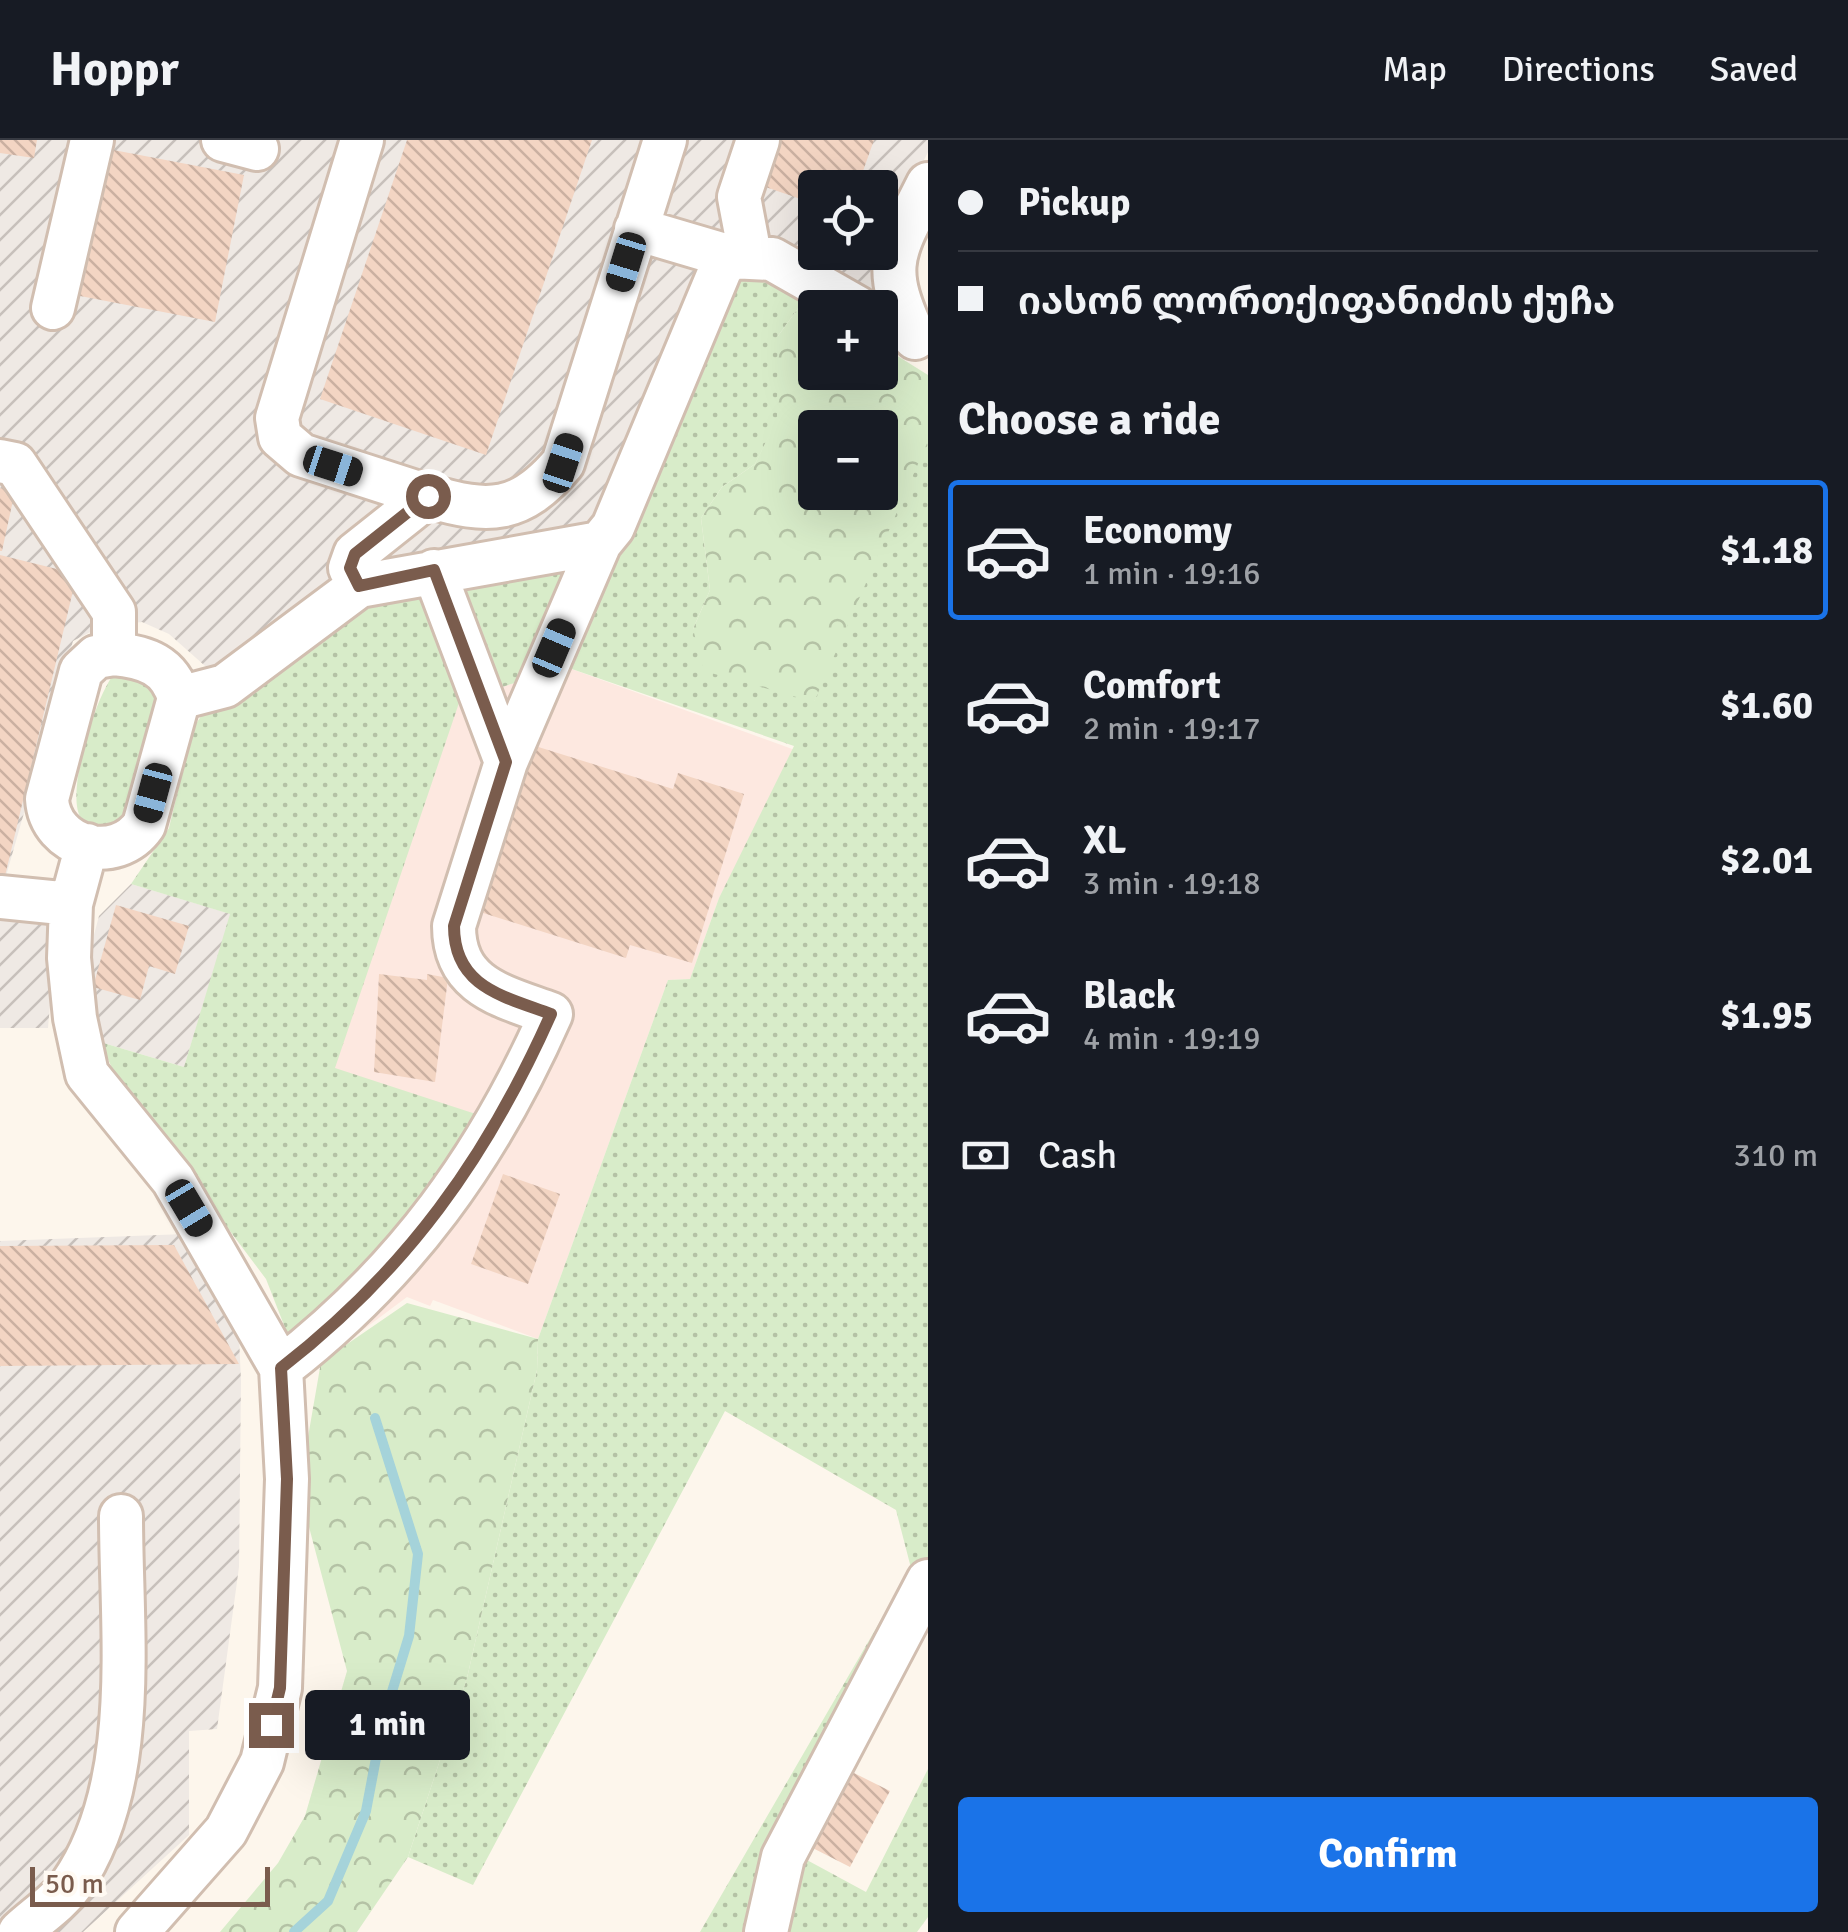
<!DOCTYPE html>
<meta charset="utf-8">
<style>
body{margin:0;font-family:Signika,"Noto Sans Georgian",sans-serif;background:#20242c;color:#f1f3f6;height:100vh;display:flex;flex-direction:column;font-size:38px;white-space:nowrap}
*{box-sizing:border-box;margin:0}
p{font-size:32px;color:#9ea1a6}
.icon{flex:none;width:55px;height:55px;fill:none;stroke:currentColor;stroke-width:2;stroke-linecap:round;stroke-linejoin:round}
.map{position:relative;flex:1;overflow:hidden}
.side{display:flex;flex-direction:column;background:#171b24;width:920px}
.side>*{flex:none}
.guide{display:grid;align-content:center;height:220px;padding:0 30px;background:#171b24}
.tools{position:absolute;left:798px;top:30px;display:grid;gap:20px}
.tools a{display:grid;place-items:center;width:100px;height:100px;border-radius:10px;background:#171b24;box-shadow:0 10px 40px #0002;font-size:50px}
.scale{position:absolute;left:30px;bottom:25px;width:240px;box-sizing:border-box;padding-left:10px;border:5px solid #7a5c4d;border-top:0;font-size:28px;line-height:35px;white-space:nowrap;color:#7a5c4d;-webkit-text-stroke:8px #fffaf3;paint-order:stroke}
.end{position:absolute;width:45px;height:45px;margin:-22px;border:12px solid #7a5c4d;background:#fff;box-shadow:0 0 0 5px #fff}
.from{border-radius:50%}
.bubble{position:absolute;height:70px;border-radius:10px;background:#171b24;box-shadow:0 10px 40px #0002;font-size:32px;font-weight:800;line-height:70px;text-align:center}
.car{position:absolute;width:30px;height:60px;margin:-30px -15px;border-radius:12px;box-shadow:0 0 8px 2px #0007;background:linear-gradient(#222 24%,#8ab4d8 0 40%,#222 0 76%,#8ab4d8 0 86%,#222 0)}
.guide b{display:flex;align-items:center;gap:35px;height:95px;font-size:38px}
.guide b+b{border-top:2px solid #363941}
.guide i{width:25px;height:25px;background:#f1f3f6}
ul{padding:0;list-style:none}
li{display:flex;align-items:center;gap:30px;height:140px;margin:0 20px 15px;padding:0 10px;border:5px solid transparent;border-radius:10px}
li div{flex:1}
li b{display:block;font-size:38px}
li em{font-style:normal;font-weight:800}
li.active{border-color:#1a73e8}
li>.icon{width:90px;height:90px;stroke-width:1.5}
h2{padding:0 30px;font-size:45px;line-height:120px}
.pay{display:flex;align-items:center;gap:25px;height:110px;padding:0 30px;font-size:38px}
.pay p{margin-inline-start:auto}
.action{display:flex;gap:20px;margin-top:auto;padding:20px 30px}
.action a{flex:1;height:115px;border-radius:10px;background:#1a73e8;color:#fff;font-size:40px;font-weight:800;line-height:115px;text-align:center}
header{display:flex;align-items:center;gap:60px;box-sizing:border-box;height:140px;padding:0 50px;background:#171b24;border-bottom:2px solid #363941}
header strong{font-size:48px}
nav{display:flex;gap:55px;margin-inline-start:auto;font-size:35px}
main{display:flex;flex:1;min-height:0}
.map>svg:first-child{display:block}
.commercial{fill:#fde8e0}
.industrial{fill:url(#industrial-furrows)}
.grass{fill:url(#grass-dots)}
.forest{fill:url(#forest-crowns);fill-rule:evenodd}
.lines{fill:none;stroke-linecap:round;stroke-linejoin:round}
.stream{stroke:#a5d3da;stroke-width:10}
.building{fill:url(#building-back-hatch)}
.minor-casing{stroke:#d1beb0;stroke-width:48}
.minor{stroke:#fff;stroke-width:42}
.route{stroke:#7a5c4d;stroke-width:12}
</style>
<header>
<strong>Hoppr</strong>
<nav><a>Map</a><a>Directions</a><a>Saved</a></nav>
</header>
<main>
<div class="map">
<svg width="928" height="1792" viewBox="0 0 928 1792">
<defs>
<pattern id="industrial-furrows" width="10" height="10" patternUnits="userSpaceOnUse" patternTransform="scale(2.5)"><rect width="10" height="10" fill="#efe9e4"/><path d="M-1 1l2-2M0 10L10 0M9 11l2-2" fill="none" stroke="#c7c0bb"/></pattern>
<pattern id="grass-dots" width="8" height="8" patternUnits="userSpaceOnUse" patternTransform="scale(2.5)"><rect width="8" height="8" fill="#d8ecc9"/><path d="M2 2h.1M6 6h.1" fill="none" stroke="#b4c2a5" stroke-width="1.8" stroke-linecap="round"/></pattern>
<pattern id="forest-crowns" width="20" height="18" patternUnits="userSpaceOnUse" patternTransform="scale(2.5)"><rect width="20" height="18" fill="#d8ecc9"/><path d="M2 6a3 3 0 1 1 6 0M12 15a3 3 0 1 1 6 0" fill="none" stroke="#b4c2a5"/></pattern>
<pattern id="building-back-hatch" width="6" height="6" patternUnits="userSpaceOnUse" patternTransform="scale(2.5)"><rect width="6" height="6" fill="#f3d5c3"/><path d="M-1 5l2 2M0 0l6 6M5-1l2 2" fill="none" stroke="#cab0a1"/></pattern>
</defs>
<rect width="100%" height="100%" fill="#fdf6ec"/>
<path class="commercial" d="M 566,527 L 795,610 L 719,758 L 690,839 L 668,840 L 538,1199 L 433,1160 L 430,1166 L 407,1157 L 340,1207 L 294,973 L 460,560 Z"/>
<path class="industrial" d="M 0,0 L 928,0 L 928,12 L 880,108 L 880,48 L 815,48 L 815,112 L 878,113 L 872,153 L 770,97 L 732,97 L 692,136 L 612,356 L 595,383 L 213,533 L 169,494 L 142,482 L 100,487 L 73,501 L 0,757 Z
M 131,744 L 231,774 L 184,927 L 100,902 L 87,821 L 99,776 Z
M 0,775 L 51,784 L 55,808 L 48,888 L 0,888 Z
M 185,1094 L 239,1197 L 241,1241 L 239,1427 L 217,1589 L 189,1591 L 189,1695 L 83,1792 L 0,1792 L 0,1101 Z"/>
<path class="grass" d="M 751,131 L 807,156 L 778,196 L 778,279 L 755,324 L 722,347 L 701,378 L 710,450 L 693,489 L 814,561 L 928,292 L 928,1437 L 752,1792 L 700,1792 L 911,1428 L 896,1370 L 725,1271 L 473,1745 L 408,1717 L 467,1538 L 537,1230 L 538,1199 L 668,840 L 690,839 L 719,758 L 794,606 L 566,527 L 460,560 L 335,928 L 488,978 L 370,1133 L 291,1203 L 266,1139 L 119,943 L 100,902 L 184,927 L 230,774 L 131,744 L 169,688 L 193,588 L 208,566 L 366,454 L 614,408 L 730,143 Z
M 119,528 L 161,553 L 134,666 L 109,691 C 98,689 87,687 81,678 C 64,653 98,546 119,528 Z
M 928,1629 L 928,1777 L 917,1792 L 779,1792 L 794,1713 L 866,1752 Z"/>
<path class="forest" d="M 807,156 L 815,168 L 815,232 L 880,232 L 880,205 L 928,235 L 928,301 L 814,562 L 704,531 L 693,489 L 710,450 L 701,378 L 722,347 L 755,324 L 777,279 L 778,196 ZM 815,288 L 880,288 L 880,352 L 815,352 Z
M 407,1163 L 538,1199 L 537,1230 L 467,1538 L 408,1717 L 357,1792 L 220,1792 L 278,1723 L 305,1676 L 347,1531 L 299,1349 L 321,1222 Z"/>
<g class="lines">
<path class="stream" d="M 294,1792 L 328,1761 L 366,1671 L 383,1581 L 409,1496 L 418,1414 L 375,1278"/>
</g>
<path class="building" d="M 0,0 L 37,0 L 34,18 L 0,13 Z
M 407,0 L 592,0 L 486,315 L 320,259 Z
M 775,0 L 874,0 L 857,48 L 815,48 L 815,64 L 760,45 Z
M 103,8 L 244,35 L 215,182 L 75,155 Z
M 0,348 L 15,351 L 2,411 L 0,411 Z
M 0,415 L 77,434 L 5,736 L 0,735 Z
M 532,605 L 673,649 L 678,633 L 744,654 L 692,823 L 630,805 L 626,818 L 480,772 Z
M 116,765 L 189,786 L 175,834 L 149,826 L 140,860 L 93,847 Z
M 379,834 L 427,840 L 427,834 L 448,838 L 435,942 L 374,932 Z
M 503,1034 L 560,1054 L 528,1144 L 471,1124 Z
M 174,1105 L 239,1224 L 0,1226 L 0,1106 Z
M 836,1624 L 890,1651 L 850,1727 L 797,1700 Z"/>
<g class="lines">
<g class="minor-casing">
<path id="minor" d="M 223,0 L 257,9
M 636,89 L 731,117
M 750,115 L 739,57 L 758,0
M 53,168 L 92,0
M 915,198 C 880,124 893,114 928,44
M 0,321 L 15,324 L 114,472 L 114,514
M 428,356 C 489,374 520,374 563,323 L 665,0
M 434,431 L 506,622
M 359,446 L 350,428 L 355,414 L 428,356 L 301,315 L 280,297 L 277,278 L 362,0
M 114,514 C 146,517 170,525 179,558 L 144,685 C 116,726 50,708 47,659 L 81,531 L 96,517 Z
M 179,558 L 225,546 L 359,446 L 600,403 L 613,387 L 721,128 L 731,117 L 772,119 L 858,168
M 87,705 L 71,764 L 69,818 L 75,878 L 87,934 L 173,1040 L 281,1228 L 287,1339 L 280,1548 L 262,1622 L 226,1691 L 137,1792
M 0,757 L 71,764
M 281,1228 C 405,1132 488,1017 551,874 C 503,856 454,847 454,786 L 506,622 L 600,403
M 20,1792 C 36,1777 59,1762 71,1745 C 141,1645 121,1493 121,1376
M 766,1792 L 783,1717 L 928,1441"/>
</g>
<use href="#minor" class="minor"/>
</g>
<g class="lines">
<path class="route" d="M 271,1585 L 280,1548 L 287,1339 L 281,1228 C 406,1131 487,1018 551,874 C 503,856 454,847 454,786 L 506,622 L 434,430 L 359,446 L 350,428 L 355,414 L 428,356"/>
</g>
</svg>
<div class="tools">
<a><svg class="icon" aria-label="locate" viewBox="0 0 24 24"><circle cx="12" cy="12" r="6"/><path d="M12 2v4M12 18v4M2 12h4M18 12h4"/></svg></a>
<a>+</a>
<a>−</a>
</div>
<div class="scale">50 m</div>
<i class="end from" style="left:428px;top:356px"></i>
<i class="end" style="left:271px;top:1585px"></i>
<div class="bubble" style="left:305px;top:1550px;width:165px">1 min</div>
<i class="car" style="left:626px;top:122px;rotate:197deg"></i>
<i class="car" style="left:563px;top:323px;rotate:18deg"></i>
<i class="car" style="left:333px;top:326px;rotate:108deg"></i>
<i class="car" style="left:554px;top:508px;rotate:23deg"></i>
<i class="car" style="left:153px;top:653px;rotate:195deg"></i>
<i class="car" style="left:189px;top:1068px;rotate:149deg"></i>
</div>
<section class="side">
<div class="guide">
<b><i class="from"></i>Pickup</b>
<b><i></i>იასონ ლორთქიფანიძის ქუჩა</b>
</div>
<h2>Choose a ride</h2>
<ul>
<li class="active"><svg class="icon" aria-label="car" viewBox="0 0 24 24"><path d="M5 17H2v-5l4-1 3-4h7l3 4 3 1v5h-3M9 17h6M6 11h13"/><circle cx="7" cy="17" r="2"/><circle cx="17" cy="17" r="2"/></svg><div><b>Economy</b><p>1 min · 19:16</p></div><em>$1.18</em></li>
<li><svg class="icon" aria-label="car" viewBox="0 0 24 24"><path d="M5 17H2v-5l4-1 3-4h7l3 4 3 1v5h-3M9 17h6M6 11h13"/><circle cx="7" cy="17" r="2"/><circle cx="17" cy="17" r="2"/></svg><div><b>Comfort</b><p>2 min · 19:17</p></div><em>$1.60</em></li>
<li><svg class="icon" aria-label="car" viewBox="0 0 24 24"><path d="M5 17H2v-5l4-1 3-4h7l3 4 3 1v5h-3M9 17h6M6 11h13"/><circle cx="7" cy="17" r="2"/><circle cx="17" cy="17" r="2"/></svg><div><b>XL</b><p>3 min · 19:18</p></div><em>$2.01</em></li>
<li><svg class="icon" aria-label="car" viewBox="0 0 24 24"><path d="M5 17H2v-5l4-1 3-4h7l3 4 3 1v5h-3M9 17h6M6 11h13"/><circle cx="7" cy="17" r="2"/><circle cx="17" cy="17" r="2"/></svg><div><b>Black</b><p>4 min · 19:19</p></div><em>$1.95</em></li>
</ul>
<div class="pay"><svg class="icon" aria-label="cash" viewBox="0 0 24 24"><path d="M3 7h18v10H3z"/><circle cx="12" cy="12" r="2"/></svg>Cash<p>310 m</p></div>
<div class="action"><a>Confirm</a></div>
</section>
</main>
